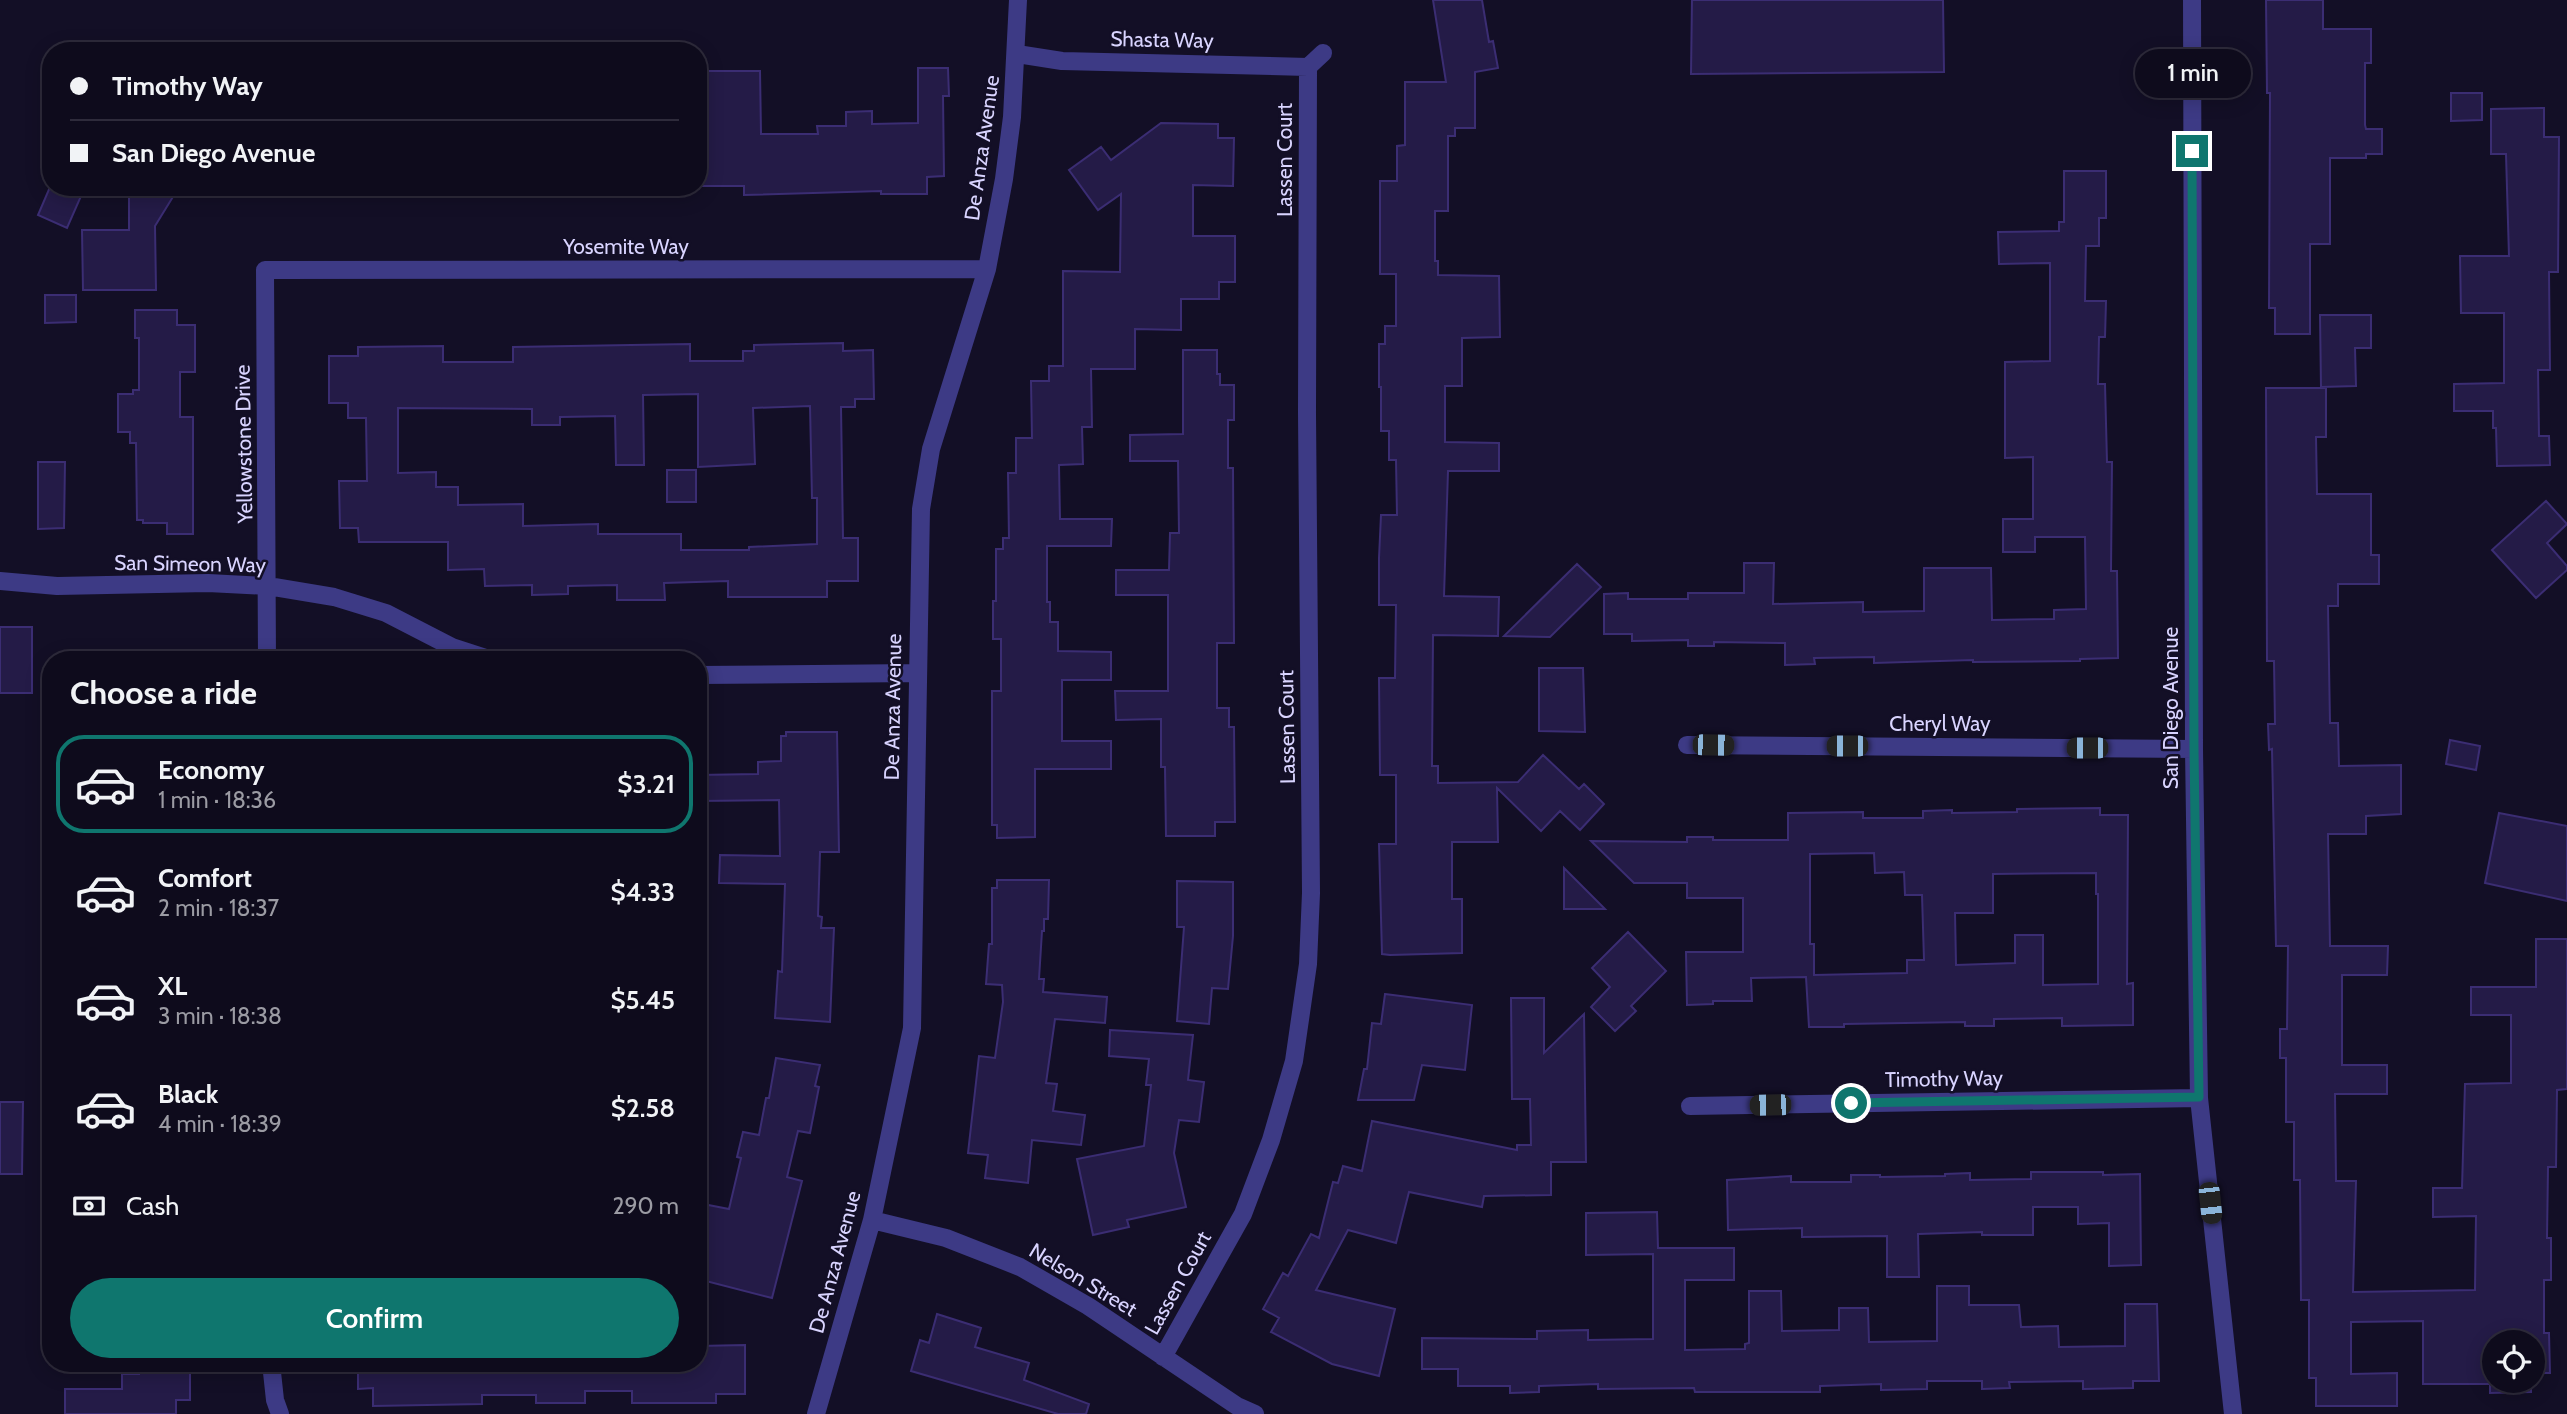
<!DOCTYPE html>
<meta charset="utf-8">
<style>
body{margin:0;font-family:Cabin,sans-serif;background:#1c1929;color:#f1f3f6;height:100vh;display:flex;flex-direction:column;font-size:26px;white-space:nowrap}
*{box-sizing:border-box;margin:0}
p{font-size:23px;color:#9b9ba3}
.icon{flex:none;width:38px;height:38px;fill:none;stroke:currentColor;stroke-width:2;stroke-linecap:round;stroke-linejoin:round}
.map{position:relative;flex:1;overflow:hidden}
.panel{position:absolute;left:42px;top:651px;width:665px;height:721px;display:flex;flex-direction:column;background:#0e0b1c;border-radius:28px;box-shadow:0 4px 18px #0003,0 0 0 2px #2e2b3b}
.panel>*{flex:none}
.hud{position:absolute;left:42px;top:42px;width:665px;height:154px;border-radius:28px;box-shadow:0 4px 18px #0003,0 0 0 2px #2e2b3b;display:grid;align-content:center;height:154px;padding:0 28px;background:#0e0b1c}
.fabs{position:absolute;left:2482px;top:1330px;display:grid;gap:14px}
.fabs a{display:grid;place-items:center;width:63px;height:63px;border-radius:50%;background:#0e0b1c;box-shadow:0 4px 18px #0003,0 0 0 2px #2e2b3b;font-size:35px}
.end{position:absolute;width:32px;height:32px;margin:-16px;border:9px solid #0f766e;background:#fff;box-shadow:0 0 0 4px #fff}
.from{border-radius:50%}
.bubble{position:absolute;height:49px;border-radius:24px;background:#0e0b1c;box-shadow:0 4px 18px #0003,0 0 0 2px #2e2b3b;font-size:23px;font-weight:600;line-height:49px;text-align:center}
.car{position:absolute;width:21px;height:42px;margin:-21px -10px;border-radius:9px;box-shadow:0 0 5px 2px #0007;background:linear-gradient(#222 24%,#8ab4d8 0 40%,#222 0 76%,#8ab4d8 0 86%,#222 0)}
.hud b{display:flex;align-items:center;gap:24px;height:66px;font-size:26px}
.hud b+b{border-top:2px solid #2e2b3b}
.hud i{width:18px;height:18px;background:#f1f3f6}
ul{padding:0;list-style:none}
li{display:flex;align-items:center;gap:21px;height:98px;margin:0 14px 10px;padding:0 14px;border:4px solid transparent;border-radius:28px}
li div{flex:1}
li b{display:block;font-size:26px}
li em{font-style:normal;font-weight:600}
li.on{border-color:#0f766e}
li>.icon{width:63px;height:63px;stroke-width:1.5}
h2{padding:0 28px;font-size:32px;line-height:84px}
.pay{display:flex;align-items:center;gap:18px;height:77px;padding:0 28px;font-size:26px}
.pay p{margin-inline-start:auto}
.primary-button{display:flex;gap:14px;margin-top:auto;padding:14px 28px}
.primary-button a{flex:1;height:80px;border-radius:42px;background:#0f766e;color:#fff;font-size:28px;font-weight:600;line-height:80px;text-align:center}
.map>svg:first-child{display:block}
.building{fill:#241b47;stroke:#3b2d73;stroke-width:2;fill-rule:evenodd}
.lines{fill:none;stroke-linecap:round;stroke-linejoin:round}
.minor{stroke:#3d3a85;stroke-width:18}
.route{stroke:#0f766e;stroke-width:9}
.labels{text-anchor:middle;stroke-width:5;stroke-linejoin:round;paint-order:stroke}
.street-label{font-size:21px;fill:#d9d4ff;stroke:#130f26}
</style>
<div class="map">
<svg width="2567" height="1414" viewBox="0 0 2567 1414">
<rect width="100%" height="100%" fill="#130f26"/>
<path class="building" d="M 1433,0 L 1482,0 L 1489,42 L 1493,41 L 1498,68 L 1475,72 L 1475,128 L 1455,128 L 1455,136 L 1448,136 L 1448,211 L 1435,211 L 1435,261 L 1438,261 L 1438,275 L 1499,276 L 1500,337 L 1462,338 L 1462,386 L 1445,386 L 1445,442 L 1499,443 L 1499,471 L 1448,471 L 1444,596 L 1499,597 L 1498,636 L 1433,635 L 1432,766 L 1438,766 L 1438,783 L 1518,782 L 1543,755 L 1579,789 L 1584,784 L 1604,804 L 1580,830 L 1560,811 L 1541,831 L 1497,788 L 1498,842 L 1452,842 L 1452,899 L 1462,899 L 1462,953 L 1390,955 L 1382,954 L 1379,844 L 1396,844 L 1396,775 L 1380,775 L 1379,678 L 1395,678 L 1396,605 L 1379,605 L 1379,558 L 1381,515 L 1397,515 L 1396,460 L 1389,460 L 1389,431 L 1381,431 L 1381,387 L 1379,387 L 1379,344 L 1385,344 L 1385,326 L 1396,326 L 1396,274 L 1380,274 L 1380,181 L 1397,181 L 1397,146 L 1405,145 L 1405,82 L 1446,82 Z
M 1692,0 L 1943,0 L 1944,72 L 1691,74 Z
M 2266,0 L 2323,0 L 2323,29 L 2371,29 L 2371,63 L 2365,63 L 2365,125 L 2366,129 L 2382,129 L 2382,154 L 2366,154 L 2366,158 L 2330,158 L 2330,244 L 2310,244 L 2310,334 L 2275,334 L 2275,308 L 2269,308 L 2270,93 L 2267,93 Z
M 918,68 L 948,68 L 949,96 L 943,96 L 944,176 L 927,177 L 927,194 L 881,194 L 881,191 L 744,195 L 744,186 L 698,186 L 698,71 L 760,71 L 761,134 L 818,134 L 817,126 L 846,126 L 846,112 L 872,111 L 872,124 L 918,123 Z
M 2451,93 L 2482,93 L 2482,120 L 2451,121 Z
M 2544,108 L 2544,137 L 2559,137 L 2558,272 L 2549,272 L 2550,370 L 2538,370 L 2539,436 L 2549,436 L 2550,465 L 2497,466 L 2496,428 L 2493,428 L 2493,411 L 2454,411 L 2454,384 L 2504,383 L 2504,313 L 2461,313 L 2460,256 L 2509,256 L 2506,154 L 2491,154 L 2491,109 Z
M 1161,123 L 1218,124 L 1218,138 L 1234,138 L 1233,186 L 1193,185 L 1193,236 L 1235,236 L 1235,282 L 1219,282 L 1219,299 L 1181,299 L 1181,330 L 1135,329 L 1135,369 L 1091,369 L 1092,427 L 1082,427 L 1083,464 L 1059,465 L 1060,519 L 1112,519 L 1111,546 L 1047,546 L 1047,602 L 1050,602 L 1050,622 L 1058,622 L 1058,651 L 1111,652 L 1111,680 L 1062,680 L 1062,741 L 1111,741 L 1111,769 L 1035,769 L 1035,837 L 997,838 L 997,825 L 992,825 L 992,691 L 1001,691 L 1001,639 L 993,639 L 993,601 L 996,601 L 996,549 L 1003,549 L 1003,538 L 1009,538 L 1008,473 L 1016,473 L 1016,438 L 1032,438 L 1031,381 L 1049,381 L 1049,366 L 1063,366 L 1063,271 L 1120,272 L 1121,194 L 1098,210 L 1069,170 L 1101,147 L 1111,160 Z
M 2064,171 L 2106,171 L 2106,218 L 2099,218 L 2099,246 L 2086,246 L 2085,301 L 2106,301 L 2105,337 L 2099,337 L 2098,384 L 2105,384 L 2107,462 L 2112,462 L 2111,571 L 2117,571 L 2118,658 L 2080,659 L 2080,661 L 1973,662 L 1973,660 L 1874,663 L 1874,657 L 1814,658 L 1815,664 L 1785,665 L 1785,643 L 1714,642 L 1714,646 L 1688,646 L 1688,640 L 1632,641 L 1632,634 L 1604,634 L 1604,594 L 1628,593 L 1628,599 L 1688,599 L 1688,593 L 1744,593 L 1744,563 L 1774,563 L 1773,604 L 1863,602 L 1863,612 L 1924,611 L 1924,568 L 1991,568 L 1992,620 L 2054,619 L 2054,610 L 2086,609 L 2085,537 L 2035,537 L 2035,552 L 2003,552 L 2003,519 L 2033,519 L 2033,457 L 2005,458 L 2005,362 L 2050,361 L 2050,263 L 1999,264 L 1998,232 L 2059,231 L 2059,222 L 2064,222 Z
M 50,187 L 85,187 L 67,228 L 38,215 Z
M 129,187 L 179,187 L 155,226 L 156,290 L 83,290 L 82,230 L 129,230 Z
M 45,295 L 76,295 L 76,322 L 45,323 Z
M 135,310 L 177,310 L 177,325 L 195,325 L 195,372 L 180,372 L 180,417 L 193,417 L 193,534 L 167,534 L 167,523 L 143,523 L 143,520 L 137,520 L 136,443 L 130,443 L 130,432 L 118,432 L 118,394 L 133,394 L 133,390 L 139,390 L 139,338 L 135,338 Z
M 2320,315 L 2371,315 L 2371,348 L 2355,348 L 2356,386 L 2321,387 Z
M 843,343 L 843,351 L 873,350 L 874,399 L 855,399 L 855,407 L 841,407 L 843,538 L 858,538 L 858,581 L 827,581 L 827,597 L 728,597 L 728,581 L 664,583 L 665,600 L 617,600 L 617,585 L 568,586 L 568,594 L 532,595 L 532,585 L 485,586 L 484,569 L 448,570 L 448,542 L 359,542 L 358,528 L 340,528 L 339,481 L 367,481 L 366,418 L 348,418 L 348,403 L 329,403 L 329,356 L 358,356 L 358,347 L 443,346 L 443,362 L 513,362 L 513,347 L 690,344 L 690,361 L 743,361 L 743,351 L 754,351 L 754,345 ZM 698,394 L 698,467 L 755,464 L 753,408 L 810,406 L 812,498 L 817,498 L 817,544 L 749,547 L 749,550 L 681,550 L 681,534 L 598,534 L 598,524 L 523,526 L 523,504 L 458,505 L 458,487 L 436,487 L 436,472 L 398,473 L 398,408 L 532,409 L 532,425 L 560,425 L 560,417 L 615,416 L 616,465 L 644,465 L 643,395 Z
M 1183,350 L 1217,350 L 1217,374 L 1220,374 L 1220,385 L 1234,385 L 1234,420 L 1228,420 L 1228,468 L 1233,468 L 1234,643 L 1217,643 L 1217,708 L 1229,708 L 1229,727 L 1234,727 L 1235,822 L 1215,822 L 1215,836 L 1166,836 L 1165,767 L 1161,767 L 1161,719 L 1116,720 L 1115,691 L 1168,691 L 1168,595 L 1116,595 L 1116,570 L 1169,570 L 1170,533 L 1179,533 L 1178,461 L 1130,461 L 1130,435 L 1183,434 Z
M 2266,388 L 2326,388 L 2326,437 L 2316,437 L 2317,494 L 2371,494 L 2371,555 L 2379,555 L 2379,584 L 2338,584 L 2338,606 L 2328,606 L 2330,723 L 2338,723 L 2339,766 L 2401,765 L 2401,814 L 2366,816 L 2366,834 L 2328,834 L 2330,946 L 2388,946 L 2387,975 L 2342,975 L 2342,1065 L 2387,1065 L 2387,1094 L 2335,1094 L 2336,1181 L 2356,1181 L 2353,1292 L 2475,1290 L 2476,1216 L 2433,1217 L 2433,1188 L 2462,1188 L 2465,1084 L 2511,1083 L 2511,1015 L 2471,1015 L 2471,987 L 2536,987 L 2536,939 L 2567,939 L 2567,1089 L 2557,1090 L 2556,1167 L 2548,1167 L 2547,1238 L 2551,1238 L 2551,1280 L 2544,1280 L 2544,1333 L 2549,1333 L 2550,1373 L 2532,1373 L 2532,1342 L 2494,1342 L 2494,1381 L 2531,1381 L 2531,1392 L 2490,1393 L 2490,1384 L 2423,1384 L 2423,1321 L 2351,1322 L 2351,1374 L 2397,1373 L 2397,1406 L 2316,1406 L 2316,1378 L 2309,1378 L 2309,1300 L 2301,1300 L 2300,1180 L 2294,1180 L 2294,1122 L 2286,1122 L 2286,1058 L 2280,1058 L 2280,1029 L 2287,1029 L 2288,946 L 2276,946 L 2272,749 L 2269,750 L 2268,724 L 2275,724 L 2274,661 L 2267,661 Z
M 38,462 L 65,462 L 64,528 L 38,529 Z
M 667,470 L 696,470 L 696,502 L 667,502 Z
M 2546,501 L 2567,524 L 2547,543 L 2567,566 L 2567,570 L 2536,598 L 2492,550 Z
M 1577,564 L 1601,587 L 1550,637 L 1504,636 Z
M 0,627 L 32,627 L 32,693 L 0,693 Z
M 1539,668 L 1583,668 L 1585,732 L 1539,731 Z
M 786,732 L 837,732 L 839,852 L 820,852 L 818,916 L 822,917 L 821,928 L 834,928 L 830,1022 L 775,1018 L 778,971 L 782,972 L 785,884 L 719,883 L 720,855 L 780,856 L 779,800 L 698,801 L 698,775 L 758,774 L 758,762 L 781,761 L 781,736 L 786,736 Z
M 2450,740 L 2480,746 L 2476,770 L 2446,764 Z
M 2100,808 L 2100,815 L 2128,815 L 2127,984 L 2133,983 L 2133,1025 L 2062,1026 L 2062,1018 L 1994,1019 L 1994,1026 L 1965,1026 L 1965,1022 L 1844,1024 L 1844,1027 L 1809,1027 L 1806,977 L 1751,978 L 1752,1001 L 1713,1001 L 1713,1004 L 1687,1005 L 1686,952 L 1743,952 L 1743,898 L 1687,898 L 1687,883 L 1634,883 L 1591,841 L 1687,842 L 1687,837 L 1713,837 L 1713,840 L 1788,840 L 1788,813 L 1863,812 L 1863,818 L 1923,818 L 1923,811 L 1952,810 L 1952,813 L 2017,812 L 2017,809 ZM 1874,853 L 1875,873 L 1904,872 L 1905,895 L 1922,895 L 1924,960 L 1907,960 L 1907,973 L 1814,975 L 1814,944 L 1810,944 L 1810,854 ZM 2096,873 L 2096,894 L 2098,894 L 2098,984 L 2043,985 L 2043,935 L 2015,935 L 2015,963 L 1956,965 L 1955,913 L 1993,913 L 1993,874 Z
M 2499,813 L 2567,826 L 2567,901 L 2485,883 Z
M 1564,868 L 1605,909 L 1564,909 Z
M 997,880 L 1049,880 L 1048,919 L 1044,919 L 1044,931 L 1042,931 L 1039,979 L 1044,979 L 1043,992 L 1107,997 L 1105,1023 L 1055,1019 L 1046,1083 L 1057,1084 L 1053,1111 L 1085,1115 L 1081,1145 L 1032,1140 L 1028,1183 L 985,1178 L 988,1155 L 968,1153 L 979,1056 L 995,1058 L 1003,1002 L 1002,985 L 986,984 L 989,944 L 992,944 L 992,888 L 997,888 Z
M 1177,881 L 1233,882 L 1233,936 L 1228,989 L 1212,988 L 1209,1024 L 1177,1021 L 1184,927 L 1177,927 Z
M 1628,932 L 1666,971 L 1631,1006 L 1636,1011 L 1615,1031 L 1591,1007 L 1610,987 L 1592,968 Z
M 1385,994 L 1472,1005 L 1465,1070 L 1422,1065 L 1414,1100 L 1358,1100 L 1364,1069 L 1367,1069 L 1372,1023 L 1381,1024 Z
M 1511,998 L 1544,998 L 1544,1053 L 1584,1014 L 1586,1162 L 1551,1162 L 1551,1195 L 1484,1196 L 1482,1207 L 1409,1192 L 1396,1243 L 1348,1230 L 1316,1290 L 1395,1309 L 1379,1376 L 1332,1364 L 1271,1332 L 1279,1318 L 1263,1309 L 1283,1273 L 1288,1276 L 1311,1234 L 1319,1238 L 1333,1182 L 1338,1183 L 1343,1166 L 1362,1171 L 1372,1121 L 1517,1150 L 1517,1145 L 1531,1145 L 1530,1099 L 1512,1099 Z
M 1110,1030 L 1193,1035 L 1188,1080 L 1204,1082 L 1199,1122 L 1179,1120 L 1174,1153 L 1186,1207 L 1127,1220 L 1129,1227 L 1093,1235 L 1077,1159 L 1144,1146 L 1151,1085 L 1146,1085 L 1149,1059 L 1109,1056 Z
M 776,1058 L 820,1065 L 815,1086 L 819,1087 L 810,1133 L 798,1131 L 787,1177 L 802,1181 L 772,1298 L 698,1279 L 698,1203 L 729,1209 L 741,1158 L 737,1157 L 743,1132 L 759,1135 L 766,1098 L 769,1098 Z
M 0,1102 L 23,1102 L 22,1174 L 0,1174 Z
M 2031,1172 L 2103,1172 L 2103,1175 L 2140,1174 L 2141,1265 L 2109,1266 L 2109,1223 L 2078,1224 L 2078,1207 L 2033,1207 L 2033,1235 L 1982,1235 L 1982,1232 L 1918,1234 L 1919,1277 L 1887,1277 L 1887,1236 L 1802,1237 L 1802,1228 L 1728,1230 L 1727,1180 L 1791,1176 L 1791,1182 L 1851,1182 L 1851,1175 L 1880,1175 L 1880,1177 L 1945,1176 L 1945,1174 L 1970,1173 L 1970,1180 L 2031,1179 Z
M 1657,1212 L 1658,1248 L 1734,1248 L 1734,1280 L 1685,1280 L 1685,1350 L 1745,1349 L 1745,1344 L 1749,1343 L 1749,1291 L 1781,1291 L 1782,1331 L 1839,1330 L 1839,1308 L 1868,1308 L 1869,1342 L 1937,1341 L 1937,1286 L 1969,1286 L 1969,1305 L 2019,1305 L 2021,1327 L 2058,1326 L 2059,1347 L 2125,1346 L 2125,1304 L 2157,1304 L 2159,1381 L 2133,1381 L 2133,1388 L 2083,1389 L 2083,1381 L 2009,1382 L 2010,1388 L 1982,1389 L 1982,1381 L 1927,1381 L 1927,1389 L 1881,1390 L 1881,1384 L 1820,1386 L 1820,1392 L 1695,1392 L 1694,1388 L 1598,1389 L 1598,1384 L 1539,1386 L 1539,1392 L 1510,1393 L 1510,1386 L 1458,1386 L 1458,1369 L 1422,1369 L 1422,1338 L 1537,1339 L 1537,1331 L 1588,1330 L 1588,1340 L 1653,1339 L 1653,1254 L 1586,1255 L 1586,1213 Z
M 937,1314 L 981,1328 L 975,1347 L 1029,1363 L 1024,1380 L 1089,1404 L 1086,1414 L 1058,1414 L 911,1371 L 920,1340 L 929,1343 Z
M 745,1345 L 745,1394 L 716,1394 L 716,1403 L 632,1403 L 632,1391 L 585,1391 L 585,1403 L 536,1403 L 536,1395 L 482,1395 L 482,1404 L 373,1406 L 373,1388 L 358,1389 L 358,1363 L 698,1363 L 698,1346 Z
M 139,1363 L 190,1363 L 190,1400 L 176,1400 L 176,1414 L 65,1414 L 65,1389 L 122,1389 L 122,1374 L 139,1374 Z"/>
<g class="lines">
<path class="minor" d="M 2192,0 L 2194,749 L 2199,1098 L 2233,1414
M 1017,54 L 1062,61 L 1308,67
M 1308,67 L 1323,53
M 0,581 L 57,586 L 208,583 L 268,586 L 334,597 L 386,613 L 452,647 L 492,660
M 267,660 L 265,270 L 987,269
M 698,675 L 916,673
M 1687,745 L 2194,749
M 1690,1106 L 2199,1098
M 872,1220 L 946,1238 L 1020,1267 L 1088,1306 L 1237,1406 L 1255,1414
M 1163,1357 L 1243,1214 L 1271,1140 L 1294,1061 L 1308,964 L 1311,893 L 1307,413 L 1308,67
M 271,1363 L 275,1400 L 280,1414
M 816,1414 L 872,1220 L 912,1028 L 921,509 L 931,449 L 987,269 L 1004,179 L 1012,117 L 1018,0"/>
</g>
<g class="lines">
<path class="route" d="M 1851,1103 L 2199,1097 L 2194,749 L 2192,151"/>
</g>
<g class="labels">
<g class="street-label">
<text transform="translate(1162 40) rotate(1)" y="7">Shasta Way</text>
<text transform="translate(982 148) rotate(-82)" y="7">De Anza Avenue</text>
<text transform="translate(1285 160) rotate(-90)" y="7">Lassen Court</text>
<text x="626" y="254">Yosemite Way</text>
<text transform="translate(244 444) rotate(-91)" y="7">Yellowstone Drive</text>
<text transform="translate(190 564) rotate(1)" y="7">San Simeon Way</text>
<text transform="translate(893 707) rotate(-89)" y="7">De Anza Avenue</text>
<text transform="translate(2171 708) rotate(-90)" y="7">San Diego Avenue</text>
<text x="1940" y="731">Cheryl Way</text>
<text transform="translate(1287 727) rotate(-91)" y="7">Lassen Court</text>
<text transform="translate(1944 1079) rotate(-1)" y="7">Timothy Way</text>
<text transform="translate(835 1262) rotate(-75)" y="7">De Anza Avenue</text>
<text transform="translate(1083 1280) rotate(31)" y="7">Nelson Street</text>
<text transform="translate(1178 1283) rotate(-61)" y="7">Lassen Court</text>
</g>
</g>
</svg>
<div class="fabs">
<a><svg class="icon" aria-label="locate" viewBox="0 0 24 24"><circle cx="12" cy="12" r="6"/><path d="M12 2v4M12 18v4M2 12h4M18 12h4"/></svg></a>
</div>
<i class="end from" style="left:1851px;top:1103px"></i>
<i class="end" style="left:2192px;top:151px"></i>
<div class="bubble" style="left:2135px;top:49px;width:116px">1 min</div>
<i class="car" style="left:1713px;top:745px;rotate:91deg"></i>
<i class="car" style="left:1847px;top:746px;rotate:270deg"></i>
<i class="car" style="left:2087px;top:748px;rotate:270deg"></i>
<i class="car" style="left:1770px;top:1105px;rotate:269deg"></i>
<i class="car" style="left:2210px;top:1203px;rotate:174deg"></i>
<div class="hud">
<b><i class="from"></i>Timothy Way</b>
<b><i></i>San Diego Avenue</b>
</div>
<section class="panel">
<h2>Choose a ride</h2>
<ul>
<li class="on"><svg class="icon" aria-label="car" viewBox="0 0 24 24"><path d="M5 17H2v-5l4-1 3-4h7l3 4 3 1v5h-3M9 17h6M6 11h13"/><circle cx="7" cy="17" r="2"/><circle cx="17" cy="17" r="2"/></svg><div><b>Economy</b><p>1 min · 18:36</p></div><em>$3.21</em></li>
<li><svg class="icon" aria-label="car" viewBox="0 0 24 24"><path d="M5 17H2v-5l4-1 3-4h7l3 4 3 1v5h-3M9 17h6M6 11h13"/><circle cx="7" cy="17" r="2"/><circle cx="17" cy="17" r="2"/></svg><div><b>Comfort</b><p>2 min · 18:37</p></div><em>$4.33</em></li>
<li><svg class="icon" aria-label="car" viewBox="0 0 24 24"><path d="M5 17H2v-5l4-1 3-4h7l3 4 3 1v5h-3M9 17h6M6 11h13"/><circle cx="7" cy="17" r="2"/><circle cx="17" cy="17" r="2"/></svg><div><b>XL</b><p>3 min · 18:38</p></div><em>$5.45</em></li>
<li><svg class="icon" aria-label="car" viewBox="0 0 24 24"><path d="M5 17H2v-5l4-1 3-4h7l3 4 3 1v5h-3M9 17h6M6 11h13"/><circle cx="7" cy="17" r="2"/><circle cx="17" cy="17" r="2"/></svg><div><b>Black</b><p>4 min · 18:39</p></div><em>$2.58</em></li>
</ul>
<div class="pay"><svg class="icon" aria-label="cash" viewBox="0 0 24 24"><path d="M3 7h18v10H3z"/><circle cx="12" cy="12" r="2"/></svg>Cash<p>290 m</p></div>
<div class="primary-button"><a>Confirm</a></div>
</section>
</div>
